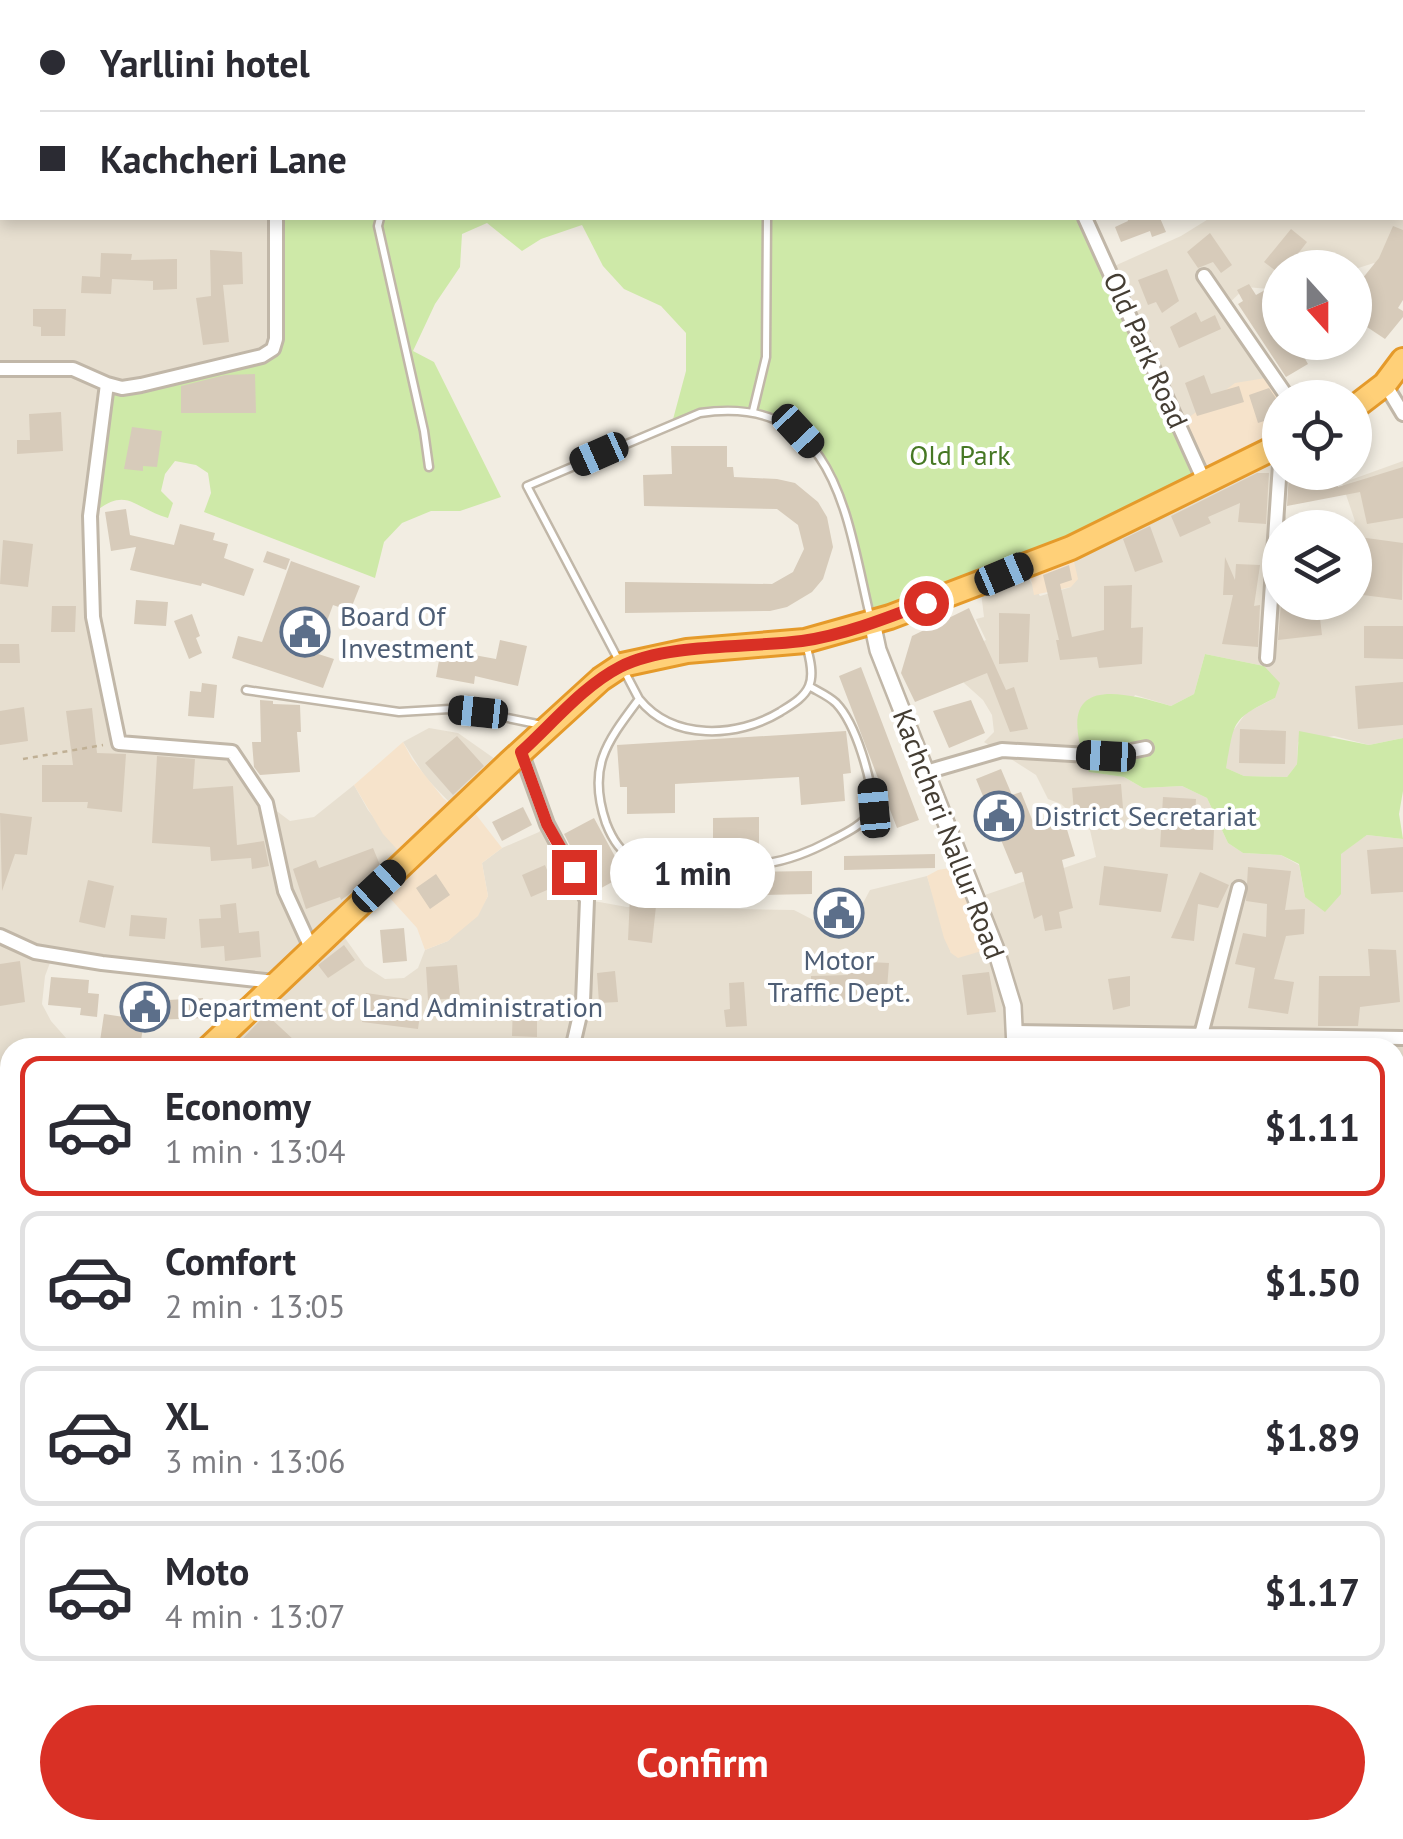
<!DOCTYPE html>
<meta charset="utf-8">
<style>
body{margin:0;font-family:"PT Sans",sans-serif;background:#f7f7f7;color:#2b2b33;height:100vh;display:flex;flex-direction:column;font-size:38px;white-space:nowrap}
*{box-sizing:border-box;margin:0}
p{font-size:32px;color:#7c7c81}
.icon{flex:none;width:55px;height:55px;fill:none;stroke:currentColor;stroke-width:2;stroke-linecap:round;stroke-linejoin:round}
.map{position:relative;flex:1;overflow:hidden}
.drawer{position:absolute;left:0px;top:1038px;width:1405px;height:802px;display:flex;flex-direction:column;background:#fff;border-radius:30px 30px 0 0;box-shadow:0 5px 15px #0003}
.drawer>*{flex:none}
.hud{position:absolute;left:0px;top:0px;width:1405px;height:220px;box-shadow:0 5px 15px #0003;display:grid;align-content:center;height:220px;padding:0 40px;background:#fff}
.needle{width:65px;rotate:159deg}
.tools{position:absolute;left:1262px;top:250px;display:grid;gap:20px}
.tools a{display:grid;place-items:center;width:110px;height:110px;border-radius:50%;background:#fff;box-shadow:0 5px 15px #0003;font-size:50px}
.end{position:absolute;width:45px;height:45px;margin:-22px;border:12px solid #d93025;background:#fff;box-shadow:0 0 0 5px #fff}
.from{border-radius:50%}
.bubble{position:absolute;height:70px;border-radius:35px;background:#fff;box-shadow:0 5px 15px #0003;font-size:32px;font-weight:800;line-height:70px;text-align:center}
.car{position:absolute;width:30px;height:60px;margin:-30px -15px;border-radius:12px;box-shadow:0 0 8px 2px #0007;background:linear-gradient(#222 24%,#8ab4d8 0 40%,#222 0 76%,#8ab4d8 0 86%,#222 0)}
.hud b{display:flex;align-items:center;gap:35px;height:95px;font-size:38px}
.hud b+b{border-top:2px solid #e1e1e2}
.hud i{width:25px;height:25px;background:#2b2b33}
ul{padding:18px 0 0;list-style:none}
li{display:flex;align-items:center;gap:30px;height:140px;margin:0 20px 15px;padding:0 20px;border:5px solid #e1e1e2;border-radius:20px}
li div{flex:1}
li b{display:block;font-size:38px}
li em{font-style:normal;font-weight:800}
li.on{border-color:#d93025}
li>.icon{width:90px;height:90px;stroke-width:1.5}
.primary-button{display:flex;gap:20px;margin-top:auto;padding:20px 40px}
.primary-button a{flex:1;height:115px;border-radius:60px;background:#d93025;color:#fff;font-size:40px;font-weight:800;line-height:115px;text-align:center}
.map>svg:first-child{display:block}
.residential{fill:#e7dfd0}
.commercial{fill:#f6e3cb}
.green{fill:#cee9a8}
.building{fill:#d7cbba}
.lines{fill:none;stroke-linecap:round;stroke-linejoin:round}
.service-casing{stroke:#c1b7a8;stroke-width:11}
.minor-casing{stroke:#c1b7a8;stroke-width:18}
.tertiary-casing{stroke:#c1b7a8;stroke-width:20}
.trunk-casing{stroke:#e59a2a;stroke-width:28}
.path{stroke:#c0b095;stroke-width:2.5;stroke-dasharray:5 5;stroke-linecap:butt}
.service{stroke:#fff;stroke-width:6}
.minor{stroke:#fff;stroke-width:12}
.tertiary{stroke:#fff;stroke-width:15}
.trunk{stroke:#ffd078;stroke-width:22}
.rail{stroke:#939393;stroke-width:5;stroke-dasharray:12 12;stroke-linecap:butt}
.route{stroke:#d93025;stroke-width:12}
.labels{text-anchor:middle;stroke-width:8;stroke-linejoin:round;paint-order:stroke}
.street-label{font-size:28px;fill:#443d33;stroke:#fff}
.park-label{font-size:28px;fill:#467824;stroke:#fff}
.service-label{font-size:28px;fill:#4e5e75;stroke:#fff;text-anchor:start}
</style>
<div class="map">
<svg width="1403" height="1839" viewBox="0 0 1403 1839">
<rect width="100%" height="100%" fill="#f2ede2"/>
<path class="residential" d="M 0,0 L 479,0 L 2,2 L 2,218 L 276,218 L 276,339 L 90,516 L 93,617 L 119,743 L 232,752 L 266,803 L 290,821 L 314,817 L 354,785 L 368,810 L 408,860 L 337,927 L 365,966 L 385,979 L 404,978 L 418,968 L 425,950 L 448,941 L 482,906 L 488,896 L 482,863 L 502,848 L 539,832 L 547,824 L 588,900 L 627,907 L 794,910 L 821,924 L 854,920 L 870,890 L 927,876 L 951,953 L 976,898 L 1096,857 L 1090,830 L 1061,804 L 1048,799 L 1036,775 L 984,742 L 994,732 L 992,715 L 983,700 L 964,683 L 952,655 L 986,640 L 976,619 L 984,617 L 980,584 L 1028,563 L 1030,581 L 1040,596 L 1071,587 L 1071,548 L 1280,445 L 1278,493 L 1289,527 L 1280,528 L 1280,602 L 1355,602 L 1355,528 L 1351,527 L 1355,521 L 1342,483 L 1403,461 L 1403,738 L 1369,745 L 1334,736 L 1298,742 L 1297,764 L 1287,777 L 1244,776 L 1226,768 L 1230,735 L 1246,713 L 1275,698 L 1264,666 L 1205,654 L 1194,694 L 1171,706 L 1135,695 L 1089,772 L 1124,777 L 1143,788 L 1182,786 L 1207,798 L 1228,843 L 1243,853 L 1281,855 L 1299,865 L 1305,897 L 1341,894 L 1340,854 L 1367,835 L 1403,839 L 1403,1399 L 1395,1396 L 1395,1048 L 209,1047 L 274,983 L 53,955 L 45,976 L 42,1004 L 51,1021 L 74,1047 L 10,1048 L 10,1098 L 7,1103 L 10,1108 L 10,1342 L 0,1341 Z
M 1403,19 L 1403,284 L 1374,263 L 1355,269 L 1280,268 L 1280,290 L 1246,287 L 1225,307 L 1272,377 L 1180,424 L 1110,268 L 1181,236 L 1210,218 L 1402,218 Z
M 429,728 L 458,733 L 495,759 L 510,762 L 458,811 L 426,778 L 403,742 Z
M 10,1423 L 10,1693 L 0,1692 L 0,1425 Z
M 1395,1468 L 1403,1469 L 1403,1692 L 1395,1692 Z
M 1395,1739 L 1403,1739 L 1403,1839 L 997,1837 L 998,1830 L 1395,1830 Z
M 0,1740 L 10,1740 L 10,1830 L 455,1830 L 449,1839 L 0,1839 Z
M 669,1830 L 808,1830 L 805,1839 L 739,1839 Z"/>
<path class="commercial" d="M 1272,377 L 1288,397 L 1280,398 L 1280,445 L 1205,483 L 1180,424 L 1235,383 Z
M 1071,548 L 1078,579 L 1071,587 L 1034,595 L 1028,563 Z
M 403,742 L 412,759 L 443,798 L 458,811 L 467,803 L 502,848 L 482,863 L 488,896 L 478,916 L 448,941 L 425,950 L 417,928 L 379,886 L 407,860 L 383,834 L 354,785 Z
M 962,866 L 995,947 L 958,958 L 951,953 L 944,938 L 927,876 L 938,870 Z"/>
<path class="green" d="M 1006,0 L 1277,0 L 1007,2 Z
M 276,218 L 1085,218 L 1205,483 L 872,622 C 844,509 830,367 672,423 L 686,371 L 686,333 L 661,306 L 624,289 L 603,266 L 582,225 L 541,239 L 522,251 L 487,223 L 462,234 L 460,267 L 435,304 L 413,351 L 434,362 L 501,497 L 460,511 L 431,511 L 402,523 L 384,542 L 375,578 L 204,512 L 211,493 L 208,473 L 196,465 L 175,461 L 165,474 L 161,491 L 173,503 L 168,518 C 131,507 127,484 90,516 L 107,384 L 122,388 L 273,349 Z
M 1205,654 L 1264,666 L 1280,683 L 1275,698 C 1230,720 1235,721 1226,768 L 1244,776 L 1287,777 L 1297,764 L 1299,731 L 1369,745 L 1403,738 L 1403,791 L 1399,814 L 1403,839 L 1367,835 L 1341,854 L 1341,894 L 1325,912 L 1305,897 L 1299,864 L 1281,855 L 1243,853 L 1228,843 L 1207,798 L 1182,786 L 1143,788 L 1124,777 L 1089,772 C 1054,683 1102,685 1171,706 L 1194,694 Z
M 526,1830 L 669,1830 L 739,1839 L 558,1839 Z
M 808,1830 L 997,1830 L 998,1839 L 805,1839 Z"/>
<path class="building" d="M 1127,218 L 1160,218 L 1166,232 L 1152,237 L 1150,231 L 1121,242 L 1115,227 L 1128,221 Z
M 1393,226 L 1403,230 L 1403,300 L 1398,308 L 1403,311 L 1403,317 L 1385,339 L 1355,319 L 1368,303 L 1355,292 L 1355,273 L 1362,279 L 1379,258 Z
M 1291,229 L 1307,242 L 1287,268 L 1280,268 L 1280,274 L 1264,262 Z
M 1210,233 L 1232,265 L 1221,273 L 1213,262 L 1198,268 L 1187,252 Z
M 210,250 L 242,252 L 243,284 L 223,285 L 229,342 L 203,345 L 196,298 L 211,296 Z
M 101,253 L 132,254 L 131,260 L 177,259 L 177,289 L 153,290 L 153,281 L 112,279 L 111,294 L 81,293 L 82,276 L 100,277 Z
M 1167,269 L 1179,301 L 1162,313 L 1156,302 L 1148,305 L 1138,280 Z
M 1249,284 L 1256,295 L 1265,290 L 1280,317 L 1280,342 L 1329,342 L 1304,357 L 1308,364 L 1286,377 L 1238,304 L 1243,301 L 1237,290 Z
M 33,309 L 66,309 L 65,336 L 41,336 L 41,327 L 33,326 Z
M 1196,312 L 1201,322 L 1215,315 L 1221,329 L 1179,348 L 1170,327 Z
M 255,374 L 256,413 L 181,413 L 181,386 L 225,375 Z
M 1204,375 L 1211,394 L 1239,386 L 1244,402 L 1197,416 L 1185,383 Z
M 1269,388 L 1280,404 L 1280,416 L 1258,423 L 1249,395 Z
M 61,412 L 63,451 L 17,454 L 17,440 L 30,440 L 29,414 Z
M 132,427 L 162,431 L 157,467 L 143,466 L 143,471 L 124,469 Z
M 671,446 L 727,446 L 727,467 L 733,467 L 734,477 L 777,479 L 795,483 L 818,502 L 827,517 L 833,547 L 823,579 L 812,592 L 787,607 L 770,611 L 625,613 L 625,582 L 772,584 L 793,572 L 804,549 L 798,525 L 777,509 L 644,506 L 643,475 L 672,474 Z
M 1403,467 L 1403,518 L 1367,524 L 1360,492 L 1287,506 L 1289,472 L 1332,472 L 1338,487 Z
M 1257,473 L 1269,473 L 1266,524 L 1238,522 L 1240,503 L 1208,517 L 1211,523 L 1180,537 L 1171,516 Z
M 126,509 L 130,535 L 174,545 L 180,524 L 215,533 L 213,540 L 228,544 L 224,558 L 254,569 L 244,596 L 202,583 L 201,586 L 130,570 L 136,547 L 111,551 L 105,512 Z
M 1150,526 L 1163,562 L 1135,572 L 1123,539 Z
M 1359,537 L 1403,543 L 1402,600 L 1355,594 Z
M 3,540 L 33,544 L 28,587 L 0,584 Z
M 267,551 L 290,559 L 286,570 L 263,562 Z
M 1225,557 L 1235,580 L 1236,564 L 1260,565 L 1254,606 L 1260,605 L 1258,647 L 1222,644 L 1233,595 L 1223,595 Z
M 291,561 L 360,586 L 350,611 L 333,605 L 315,653 L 334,659 L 323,688 L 232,658 L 238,636 L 262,642 Z
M 1069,565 L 1072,580 L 1060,584 L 1072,637 L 1104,630 L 1104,586 L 1132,585 L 1131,628 L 1143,627 L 1142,664 L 1099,668 L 1097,657 L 1060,660 L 1056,640 L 1059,640 L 1043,575 Z
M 136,600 L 168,602 L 166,626 L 134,624 Z
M 1318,602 L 1322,635 L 1278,640 L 1281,603 Z
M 52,606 L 76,606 L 75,632 L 51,632 Z
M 969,608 L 1006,690 L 1014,687 L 1028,729 L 1010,732 L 987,673 L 915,702 L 901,673 L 912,636 Z
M 999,613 L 1030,614 L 1028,662 L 999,664 Z
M 192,614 L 200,636 L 196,638 L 202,653 L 189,659 L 174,621 Z
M 1364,626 L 1403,626 L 1403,659 L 1364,658 Z
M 500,640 L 527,646 L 518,686 L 475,676 L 474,684 L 436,677 L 441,649 L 496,659 Z
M 0,644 L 19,644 L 20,663 L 0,663 Z
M 861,667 L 919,820 L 897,828 L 839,676 Z
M 1403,682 L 1403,725 L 1358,729 L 1355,686 Z
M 202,683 L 217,685 L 214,718 L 188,716 L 190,691 L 201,692 Z
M 260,700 L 273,701 L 273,704 L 300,705 L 301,732 L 297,732 L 300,772 L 260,775 L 254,767 L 252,742 L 261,742 Z
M 971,700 L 985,733 L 949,748 L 933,711 Z
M 24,707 L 28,741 L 0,745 L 0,711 Z
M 92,708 L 97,753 L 126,754 L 122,812 L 87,808 L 88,802 L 42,802 L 42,765 L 73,765 L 66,711 Z
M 1240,729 L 1286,731 L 1285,764 L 1239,763 Z
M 846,731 L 851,773 L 843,774 L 845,801 L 801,805 L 799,777 L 675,784 L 675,813 L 627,814 L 627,787 L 620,787 L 617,745 Z
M 457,736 L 484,766 L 453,795 L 425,763 Z
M 157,756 L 195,759 L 193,789 L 233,786 L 237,845 L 264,841 L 269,866 L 252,869 L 251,858 L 211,861 L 210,847 L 152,843 Z
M 1001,769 L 1012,795 L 1021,792 L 1033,822 L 1062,813 L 1075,856 L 1062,860 L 1073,908 L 1059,912 L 1062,928 L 1045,931 L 1042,915 L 1034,919 L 1022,872 L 1015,874 L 976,779 Z
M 1121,784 L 1123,808 L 1074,812 L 1072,788 Z
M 1163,797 L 1196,799 L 1194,829 L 1214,830 L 1213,850 L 1160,847 Z
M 523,807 L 532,825 L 502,841 L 492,822 Z
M 0,813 L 32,817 L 27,855 L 15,854 L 2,891 Z
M 759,817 L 759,847 L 713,848 L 713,818 Z
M 594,818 L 625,875 L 594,892 L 564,834 Z
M 1403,847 L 1403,892 L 1371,894 L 1367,850 Z
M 373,848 L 380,865 L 348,895 L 341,900 L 340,897 L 306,909 L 293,869 L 316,860 L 319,868 Z
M 935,854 L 935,868 L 844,870 L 844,856 Z
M 545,865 L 554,887 L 531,897 L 522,875 Z
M 1104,866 L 1168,874 L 1161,912 L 1099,905 Z
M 1248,867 L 1291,871 L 1285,910 L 1305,909 L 1304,934 L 1286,936 L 1274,979 L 1294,982 L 1288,1014 L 1248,1008 L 1255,968 L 1235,964 L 1243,933 L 1266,937 L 1267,904 L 1246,901 Z
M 812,871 L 812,894 L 657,897 L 652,943 L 628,940 L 631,874 Z
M 1200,872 L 1229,885 L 1218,908 L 1198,904 L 1194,941 L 1171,938 Z
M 436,874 L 450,895 L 430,909 L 416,888 Z
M 88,880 L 114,886 L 105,928 L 79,922 Z
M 236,903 L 239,933 L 259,931 L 261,957 L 225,961 L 224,946 L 201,948 L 199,919 L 221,918 L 220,905 Z
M 131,915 L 167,918 L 165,939 L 129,936 Z
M 404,928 L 407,961 L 383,963 L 380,930 Z
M 344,945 L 355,960 L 328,978 L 318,965 Z
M 1368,949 L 1396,950 L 1400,1002 L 1360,1007 L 1358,1026 L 1318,1026 L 1319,976 L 1370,976 Z
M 20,961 L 25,1002 L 0,1006 L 0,964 Z
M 849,961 L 889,963 L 886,1002 L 830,999 L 830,1004 L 811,1004 L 811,976 L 848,975 Z
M 457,965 L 460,998 L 428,1000 L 426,967 Z
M 615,971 L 618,1002 L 599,1003 L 597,973 Z
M 989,972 L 996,1012 L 967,1015 L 962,975 Z
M 1130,976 L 1130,1006 L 1113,1010 L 1108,979 Z
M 51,977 L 89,980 L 88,993 L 99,994 L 97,1017 L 80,1015 L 81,1008 L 48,1005 Z
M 744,982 L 747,1026 L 726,1027 L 724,1010 L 730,1009 L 729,983 Z
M 366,993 L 422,1001 L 418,1029 L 362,1022 Z
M 203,998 L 204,1018 L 152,1020 L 151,1001 Z
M 513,1003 L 537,1004 L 537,1037 L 512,1036 Z
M 104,1014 L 144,1020 L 140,1048 L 99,1048 Z
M 266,1014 L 295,1041 L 289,1048 L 234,1048 Z"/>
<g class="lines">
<g class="service-casing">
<path id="service" d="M 644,0 L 645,2
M 479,2 L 480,0
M 710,2 L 716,0
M 380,218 L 378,226 L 424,431 L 429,467
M 753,411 L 766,357 L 767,218
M 807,648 C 810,659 814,675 809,686 C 804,698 791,705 780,712 C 737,738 673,741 639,699 L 527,486 L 700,413 C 836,393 846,515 870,616
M 246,690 L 399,712 L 450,709 L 478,712 L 542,725
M 639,699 C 606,743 587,767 606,823 C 611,836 620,852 633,858 C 652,868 672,866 692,866 C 750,867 780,868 832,840 C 850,831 862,825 874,809 C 871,779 857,725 836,703 C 829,696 817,691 809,686"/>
</g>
<g class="minor-casing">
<path id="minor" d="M 261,0 L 261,2
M 984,0 L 985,2
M 0,128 L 2,129
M 276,218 L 276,339 L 273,349 L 262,356 L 141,385 L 122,388 L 107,384 L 90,516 L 93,617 L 119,743 L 232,752 L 266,803 L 285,891 L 312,950
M 1085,218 L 1205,483
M 1204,276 L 1288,398
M 0,369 L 73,369 L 107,384
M 1385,384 L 1403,414
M 1267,658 L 1280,464
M 521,752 L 547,824 L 587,900 L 583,1002 L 573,1045
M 926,772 L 1002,750 L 1106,756 L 1146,748
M 0,936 L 35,952 L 102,963 L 275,982
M 1016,1032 L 1403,1038
M 1201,1035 L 1239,888
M 0,1081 L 10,1080
M 0,1692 L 10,1693
M 669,1830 L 683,1835 L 739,1839
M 1185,1830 L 1187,1839
M 47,1839 L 51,1830"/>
</g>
<g class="tertiary-casing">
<path id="tertiary" d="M 872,622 L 878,650 L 995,947 L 1013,1006 L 1015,1048
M 1395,1468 L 1403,1469
M 559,1839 L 565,1830"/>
</g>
<g class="trunk-casing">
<path id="trunk" d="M 1355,407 L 1385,384 L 1403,360
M 209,1048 L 510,762 L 601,679 L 622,665 L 687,651 L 805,641 L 890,617 L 1071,548 L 1280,445
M 0,1238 L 10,1229"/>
</g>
<path class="path" d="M 23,759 L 103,745"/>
<use href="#service" class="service"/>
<use href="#minor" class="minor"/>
<use href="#tertiary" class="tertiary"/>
<use href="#trunk" class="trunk"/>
<path class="rail" d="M 1395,1069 L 1403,1069
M 0,1092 L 10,1091"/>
</g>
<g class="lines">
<path class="route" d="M 574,872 L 547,824 L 521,752 C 552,724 583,686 620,667 C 666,643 749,648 802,641 C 844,635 887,618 926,603"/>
</g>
<defs>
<g id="civic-ring" transform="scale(2.5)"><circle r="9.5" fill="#fff" stroke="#5c6f8a" stroke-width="1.5"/><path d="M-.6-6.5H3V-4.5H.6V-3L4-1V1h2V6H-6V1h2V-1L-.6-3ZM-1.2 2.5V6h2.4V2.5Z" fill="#5c6f8a"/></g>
</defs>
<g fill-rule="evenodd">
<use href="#civic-ring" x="305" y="632"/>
<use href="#civic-ring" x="999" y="816"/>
<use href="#civic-ring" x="839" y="913"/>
<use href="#civic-ring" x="145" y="1007"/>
</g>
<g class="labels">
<g class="street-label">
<text transform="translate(1146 350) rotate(66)" y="10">Old Park Road</text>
<text transform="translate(949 834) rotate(69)" y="10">Kachcheri Nallur Road</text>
</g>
<g class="park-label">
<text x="960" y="465">Old Park</text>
</g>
<g class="service-label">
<text x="340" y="626">Board Of<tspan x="340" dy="32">Investment</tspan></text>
<text x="1034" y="826">District Secretariat</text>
<text x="839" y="970" text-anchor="middle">Motor<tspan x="839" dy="32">Traffic Dept.</tspan></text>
<text x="180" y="1017">Department of Land Administration</text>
</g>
</g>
</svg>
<div class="tools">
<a><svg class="needle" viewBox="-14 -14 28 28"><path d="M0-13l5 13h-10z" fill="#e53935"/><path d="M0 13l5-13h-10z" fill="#7c7c81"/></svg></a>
<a><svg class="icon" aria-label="locate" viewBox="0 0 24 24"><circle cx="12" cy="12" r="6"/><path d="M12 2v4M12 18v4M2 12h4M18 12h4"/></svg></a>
<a><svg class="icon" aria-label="layers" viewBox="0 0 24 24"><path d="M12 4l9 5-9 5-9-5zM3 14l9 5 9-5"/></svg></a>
</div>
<i class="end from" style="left:926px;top:603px"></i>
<i class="end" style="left:574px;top:872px"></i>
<div class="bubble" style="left:610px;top:838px;width:165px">1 min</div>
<i class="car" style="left:798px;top:431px;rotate:137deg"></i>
<i class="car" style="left:599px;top:454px;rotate:246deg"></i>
<i class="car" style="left:1004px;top:574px;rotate:67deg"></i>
<i class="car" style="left:478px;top:712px;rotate:276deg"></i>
<i class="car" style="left:1106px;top:756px;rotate:273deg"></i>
<i class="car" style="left:874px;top:808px;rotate:355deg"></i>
<i class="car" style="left:379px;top:886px;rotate:47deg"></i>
<div class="hud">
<b><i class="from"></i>Yarllini hotel</b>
<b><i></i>Kachcheri Lane</b>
</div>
<section class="drawer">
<ul>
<li class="on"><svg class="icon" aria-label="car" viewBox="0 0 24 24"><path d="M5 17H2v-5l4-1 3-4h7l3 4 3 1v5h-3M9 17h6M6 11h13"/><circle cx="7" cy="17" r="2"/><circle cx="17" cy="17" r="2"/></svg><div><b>Economy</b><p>1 min · 13:04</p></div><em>$1.11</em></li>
<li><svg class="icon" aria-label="car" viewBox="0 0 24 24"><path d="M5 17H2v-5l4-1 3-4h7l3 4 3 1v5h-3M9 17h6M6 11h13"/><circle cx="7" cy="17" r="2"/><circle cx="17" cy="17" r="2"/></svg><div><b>Comfort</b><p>2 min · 13:05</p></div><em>$1.50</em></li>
<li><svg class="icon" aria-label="car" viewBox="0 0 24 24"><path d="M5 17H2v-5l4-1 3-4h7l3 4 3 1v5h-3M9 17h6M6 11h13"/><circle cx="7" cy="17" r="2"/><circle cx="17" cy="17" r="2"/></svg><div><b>XL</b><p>3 min · 13:06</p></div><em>$1.89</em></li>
<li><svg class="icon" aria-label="car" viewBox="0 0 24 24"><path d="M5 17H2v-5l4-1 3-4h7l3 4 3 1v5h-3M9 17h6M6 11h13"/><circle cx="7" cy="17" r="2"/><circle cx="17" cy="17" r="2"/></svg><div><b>Moto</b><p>4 min · 13:07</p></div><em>$1.17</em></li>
</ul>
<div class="primary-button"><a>Confirm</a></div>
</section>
</div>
